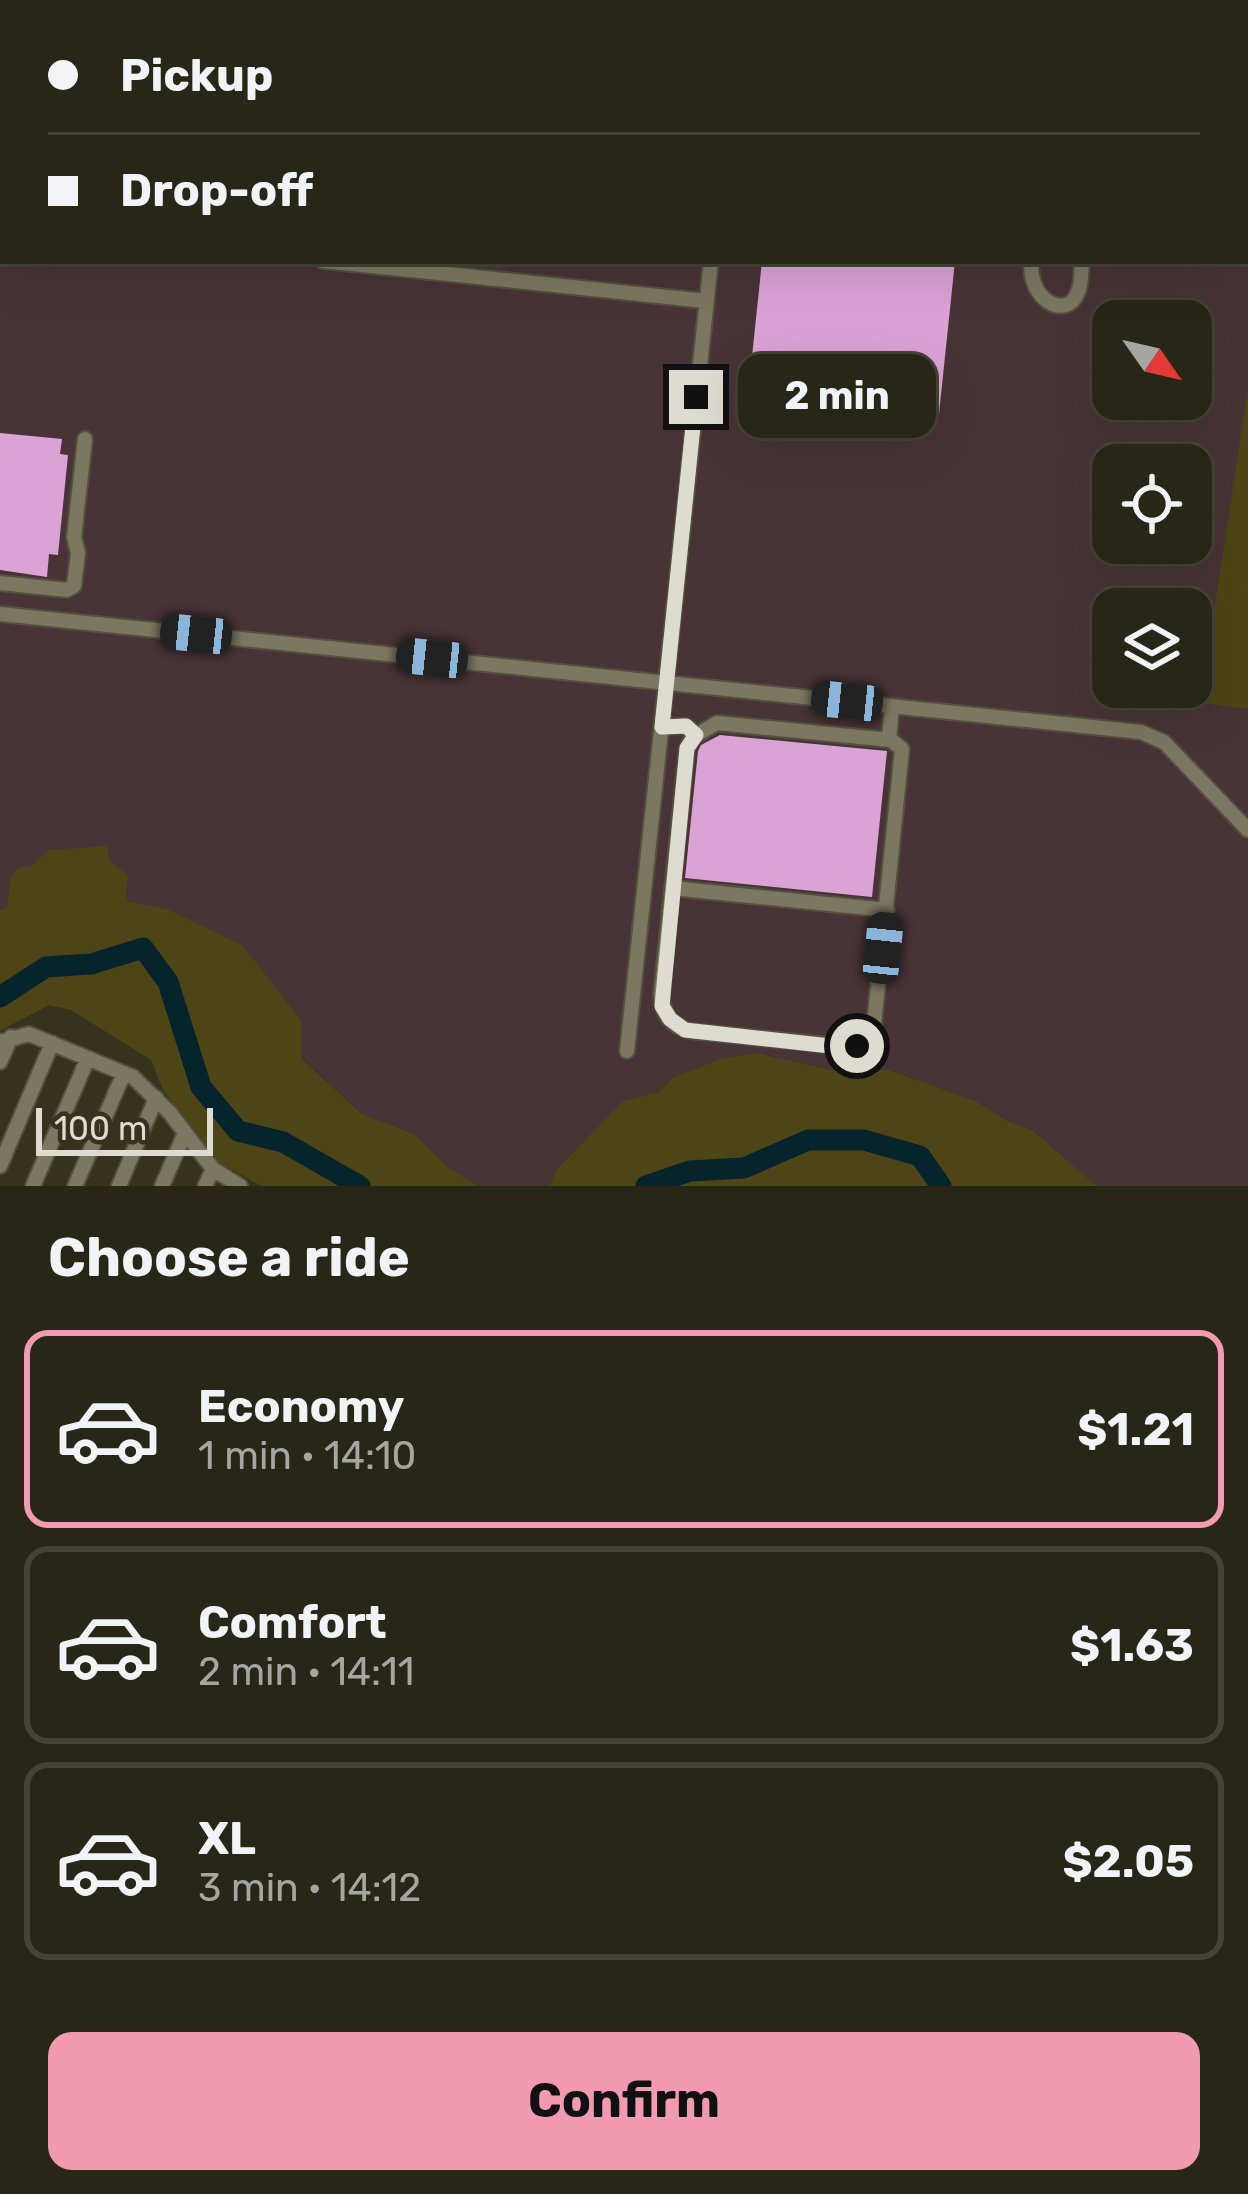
<!DOCTYPE html>
<meta charset="utf-8">
<style>
body{margin:0;font-family:Rubik,sans-serif;background:#343223;color:#f1f3f6;height:100vh;display:flex;flex-direction:column;font-size:45px;white-space:nowrap}
*{box-sizing:border-box;margin:0}
p{font-size:39px;color:#a5a5a1}
.icon{flex:none;width:66px;height:66px;fill:none;stroke:currentColor;stroke-width:2;stroke-linecap:round;stroke-linejoin:round}
.map{position:relative;height:1186px;overflow:hidden}
.details{display:flex;flex-direction:column;background:#282616;flex:1}
.details>*{flex:none}
.guide{position:absolute;left:0px;top:0px;width:1248px;height:264px;box-shadow:0 12px 48px #0002,0 0 0 3px #444335;display:grid;align-content:center;height:264px;padding:0 48px;background:#282616}
.needle{width:78px;rotate:124deg}
.fabs{position:absolute;left:1092px;top:300px;display:grid;gap:24px}
.fabs a{display:grid;place-items:center;width:120px;height:120px;border-radius:24px;background:#282616;box-shadow:0 12px 48px #0002,0 0 0 3px #444335;font-size:60px}
.scale{position:absolute;left:36px;bottom:30px;width:177px;box-sizing:border-box;padding-left:12px;border:6px solid #dedcd0;border-top:0;font-size:33px;line-height:42px;white-space:nowrap;color:#dedcd0;-webkit-text-stroke:9px #36321e;paint-order:stroke}
.end{position:absolute;width:54px;height:54px;margin:-27px;border:15px solid #dedcd0;background:#111;box-shadow:0 0 0 6px #111}
.from{border-radius:50%}
.bubble{position:absolute;height:84px;border-radius:24px;background:#282616;box-shadow:0 12px 48px #0002,0 0 0 3px #444335;font-size:39px;font-weight:700;line-height:84px;text-align:center}
.car{position:absolute;width:36px;height:72px;margin:-36px -18px;border-radius:15px;box-shadow:0 0 9px 3px #0007;background:linear-gradient(#222 24%,#8ab4d8 0 40%,#222 0 76%,#8ab4d8 0 86%,#222 0)}
.guide b{display:flex;align-items:center;gap:42px;height:114px;font-size:45px}
.guide b+b{border-top:3px solid #444335}
.guide i{width:30px;height:30px;background:#f1f3f6}
ul{padding:0;list-style:none}
li{display:flex;align-items:center;gap:36px;height:198px;margin:0 24px 18px;padding:0 24px;border:6px solid #444335;border-radius:24px}
li div{flex:1}
li b{display:block;font-size:45px}
li em{font-style:normal;font-weight:700}
li.current{border-color:#f29aaf}
li>.icon{width:108px;height:108px;stroke-width:1.5}
h2{padding:0 48px;font-size:54px;line-height:144px}
.action{display:flex;gap:24px;margin-top:auto;padding:24px 48px}
.action a{flex:1;height:138px;border-radius:24px;background:#f29aaf;color:#111;font-size:48px;font-weight:700;line-height:138px;text-align:center}
.map>svg:first-child{display:block}
.industrial{fill:#483336;fill-rule:evenodd}
.green{fill:#4d4515}
.lines{fill:none;stroke-linecap:round;stroke-linejoin:round}
.river{stroke:#05242c;stroke-width:21}
.building{fill:#dba2d6}
.minor-casing{stroke:#53503f;stroke-width:18}
.minor{stroke:#7b7760;stroke-width:14}
.route{stroke:#dedcd0;stroke-width:15}
</style>
<div class="map">
<svg width="1248" height="1186" viewBox="0 0 1248 1186">
<rect width="100%" height="100%" fill="#36321e"/>
<path class="industrial" d="M 0,0 L 546,0 L 564,3 L 3,3 L 3,261 L 1245,261 L 1245,3 L 686,3 L 706,0 L 1248,0 L 1248,1186 L 1097,1186 L 1032,1130 L 1007,1121 L 976,1101 L 889,1070 L 832,1070 L 757,1053 L 720,1059 L 672,1078 L 659,1092 L 623,1102 L 558,1168 L 549,1186 L 478,1186 L 449,1168 L 414,1134 L 362,1114 L 302,1058 L 301,1020 L 167,909 L 126,902 L 31,866 L 10,880 L 7,907 L 0,911 ZM 1113,321 L 1191,321 L 1191,399 L 1113,399 ZM 1113,465 L 1191,465 L 1191,543 L 1113,543 ZM 1113,609 L 1191,609 L 1191,687 L 1113,687 Z"/>
<path class="green" d="M 1248,389 L 1248,709 L 1200,703 Z
M 107,846 L 109,861 L 128,875 L 126,901 L 167,909 L 243,946 L 301,1020 L 302,1059 L 362,1114 L 414,1134 L 449,1168 L 478,1186 L 261,1186 L 218,1162 L 163,1090 L 151,1060 L 71,1010 L 49,1005 L 0,1031 L 0,911 L 7,907 L 10,880 L 18,868 L 31,866 L 49,850 Z
M 757,1053 L 832,1070 L 889,1070 L 976,1101 L 1007,1121 L 1032,1130 L 1097,1186 L 549,1186 L 558,1168 L 623,1101 L 659,1092 L 672,1078 L 720,1059 Z"/>
<g class="lines">
<path class="river" d="M 0,997 L 46,967 L 91,964 L 143,948 L 168,982 L 201,1087 L 238,1131 L 283,1142 L 360,1186
M 646,1186 L 690,1171 L 744,1168 L 808,1140 L 864,1140 L 920,1156 L 941,1186"/>
</g>
<path class="building" d="M 762,261 L 955,261 L 939,414 L 748,395 Z
M 0,433 L 62,439 L 60,454 L 68,455 L 58,555 L 49,554 L 47,577 L 0,570 Z
M 720,735 L 887,751 L 872,897 L 685,878 L 698,751 L 701,745 Z"/>
<g class="lines">
<g class="minor-casing">
<path id="minor" d="M 500,0 L 520,3
M 1113,0 L 1131,3
M 404,3 L 404,0
M 741,3 L 742,0
M 1070,3 L 1071,0
M 1195,3 L 1196,0
M 1245,65 L 1248,50
M 1245,69 L 1248,83
M 0,192 L 3,193
M 0,228 L 3,228
M 323,261 L 706,301
M 1032,261 C 1026,297 1066,323 1078,292 C 1082,284 1081,270 1082,261
M 0,583 L 67,590 L 74,586 L 78,553 L 74,537 L 85,439
M 0,614 L 1141,732 L 1164,742 L 1248,830
M 717,723 L 891,740 L 902,749 L 874,1024 C 870,1038 863,1046 848,1047 L 690,1031 C 671,1026 662,1013 661,994 L 687,748 L 693,737 Z
M 662,727 L 686,726 L 696,735
M 889,739 L 892,706
M 672,888 L 887,910
M 0,1042 L 29,1034 L 133,1077 L 170,1113 L 213,1169 L 240,1186
M 627,1051 L 711,261
M 0,1062 L 11,1037
M 0,1166 L 52,1043
M 33,1186 L 88,1058
M 75,1186 L 124,1073
M 119,1186 L 156,1098
M 162,1186 L 185,1133
M 205,1186 L 213,1169"/>
</g>
<use href="#minor" class="minor"/>
</g>
<g class="lines">
<path class="route" d="M 696,397 L 662,727 L 686,726 L 696,735 L 687,748 L 662,1006 L 670,1019 L 685,1030 L 848,1048 L 857,1046"/>
</g>
</svg>
<div class="fabs">
<a><svg class="needle" viewBox="-14 -14 28 28"><path d="M0-13l5 13h-10z" fill="#e53935"/><path d="M0 13l5-13h-10z" fill="#a5a5a1"/></svg></a>
<a><svg class="icon" aria-label="locate" viewBox="0 0 24 24"><circle cx="12" cy="12" r="6"/><path d="M12 2v4M12 18v4M2 12h4M18 12h4"/></svg></a>
<a><svg class="icon" aria-label="layers" viewBox="0 0 24 24"><path d="M12 4l9 5-9 5-9-5zM3 14l9 5 9-5"/></svg></a>
</div>
<div class="scale">100 m</div>
<i class="end from" style="left:857px;top:1046px"></i>
<i class="end" style="left:696px;top:397px"></i>
<div class="bubble" style="left:738px;top:354px;width:198px">2 min</div>
<i class="car" style="left:196px;top:634px;rotate:276deg"></i>
<i class="car" style="left:432px;top:658px;rotate:276deg"></i>
<i class="car" style="left:847px;top:701px;rotate:276deg"></i>
<i class="car" style="left:883px;top:948px;rotate:6deg"></i>
<div class="guide">
<b><i class="from"></i>Pickup</b>
<b><i></i>Drop-off</b>
</div>
</div>
<section class="details">
<h2>Choose a ride</h2>
<ul>
<li class="current"><svg class="icon" aria-label="car" viewBox="0 0 24 24"><path d="M5 17H2v-5l4-1 3-4h7l3 4 3 1v5h-3M9 17h6M6 11h13"/><circle cx="7" cy="17" r="2"/><circle cx="17" cy="17" r="2"/></svg><div><b>Economy</b><p>1 min · 14:10</p></div><em>$1.21</em></li>
<li><svg class="icon" aria-label="car" viewBox="0 0 24 24"><path d="M5 17H2v-5l4-1 3-4h7l3 4 3 1v5h-3M9 17h6M6 11h13"/><circle cx="7" cy="17" r="2"/><circle cx="17" cy="17" r="2"/></svg><div><b>Comfort</b><p>2 min · 14:11</p></div><em>$1.63</em></li>
<li><svg class="icon" aria-label="car" viewBox="0 0 24 24"><path d="M5 17H2v-5l4-1 3-4h7l3 4 3 1v5h-3M9 17h6M6 11h13"/><circle cx="7" cy="17" r="2"/><circle cx="17" cy="17" r="2"/></svg><div><b>XL</b><p>3 min · 14:12</p></div><em>$2.05</em></li>
</ul>
<div class="action"><a>Confirm</a></div>
</section>
